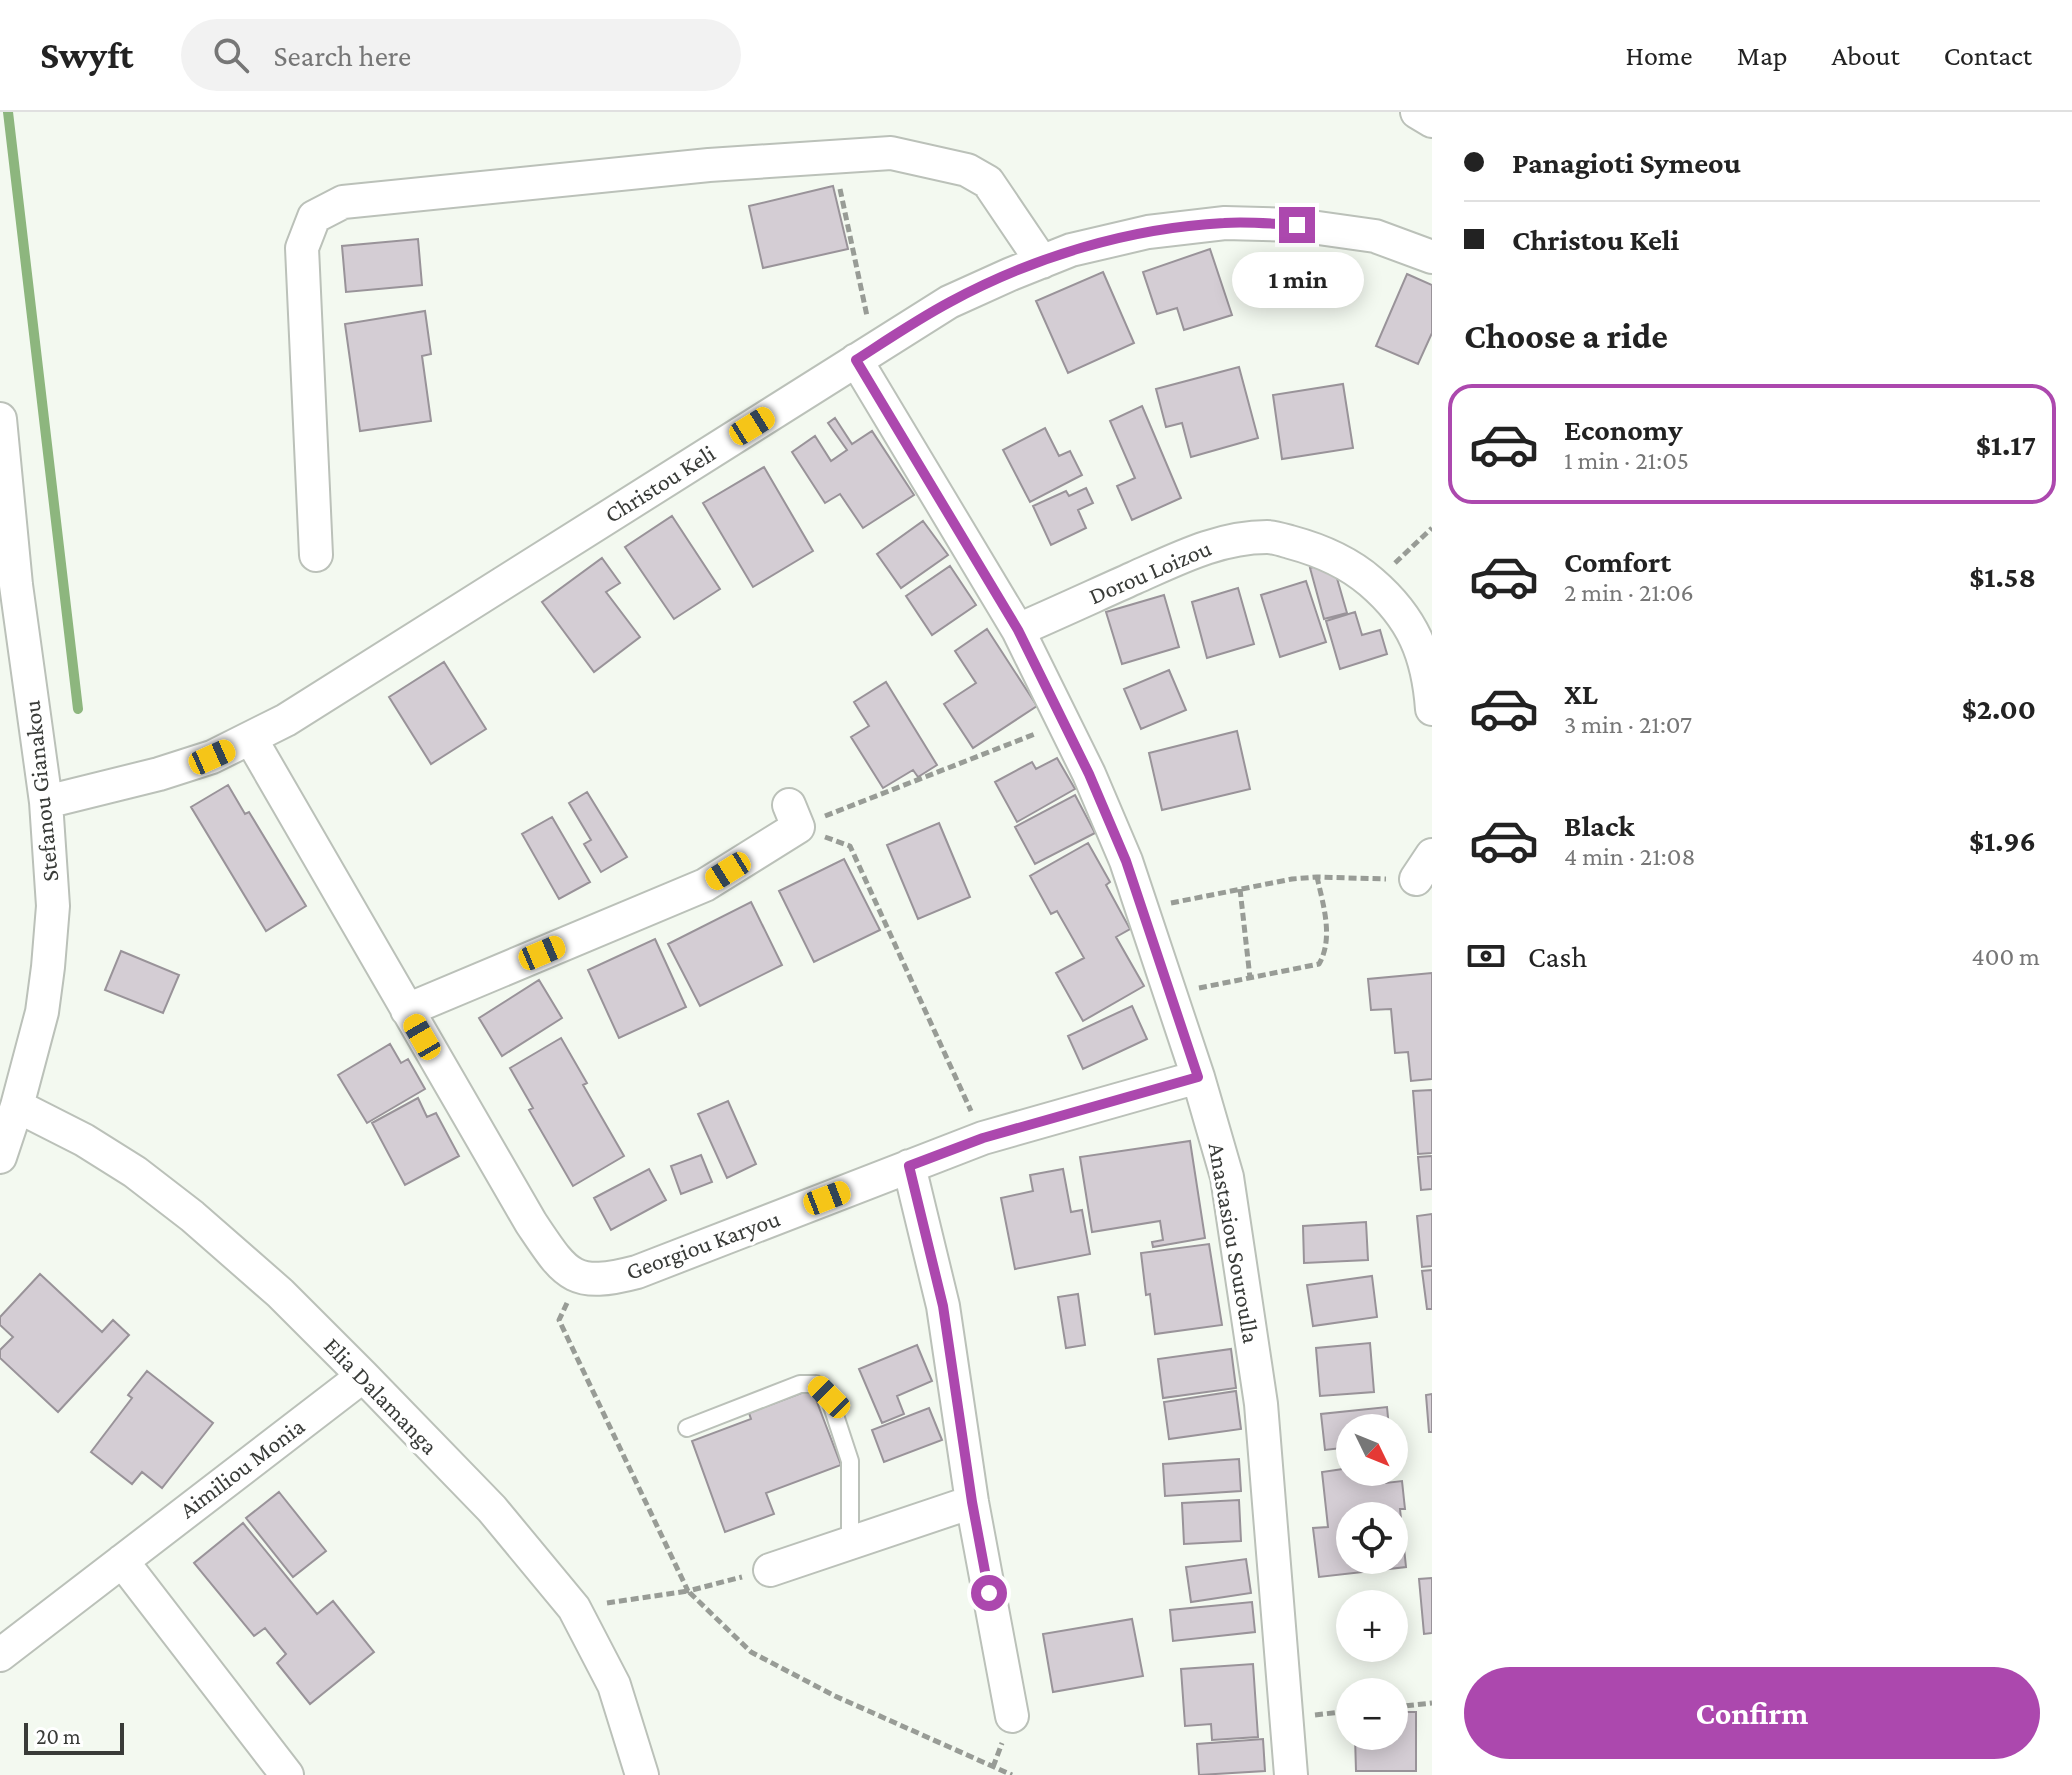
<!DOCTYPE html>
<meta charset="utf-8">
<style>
body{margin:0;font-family:"Crimson Pro",serif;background:#f2f2f2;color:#222;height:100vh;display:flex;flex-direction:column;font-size:30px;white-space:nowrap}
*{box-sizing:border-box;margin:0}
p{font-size:26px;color:#767676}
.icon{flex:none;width:44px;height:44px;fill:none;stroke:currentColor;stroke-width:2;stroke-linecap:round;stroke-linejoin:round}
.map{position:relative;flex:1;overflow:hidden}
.sheet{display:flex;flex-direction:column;background:#fff;width:640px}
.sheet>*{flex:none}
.banner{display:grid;align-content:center;height:176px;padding:0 32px;background:#fff}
.needle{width:52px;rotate:133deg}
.buttons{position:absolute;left:1336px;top:1302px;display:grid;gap:16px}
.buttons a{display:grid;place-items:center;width:72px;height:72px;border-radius:50%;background:#fff;box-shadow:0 4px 20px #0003;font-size:40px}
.scale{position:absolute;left:24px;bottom:20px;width:100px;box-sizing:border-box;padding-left:8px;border:4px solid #393b38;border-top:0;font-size:22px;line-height:28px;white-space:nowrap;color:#393b38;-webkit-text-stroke:6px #fff;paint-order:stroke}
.end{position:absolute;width:36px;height:36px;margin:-18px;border:10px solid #ac48ae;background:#fff;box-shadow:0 0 0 4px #fff}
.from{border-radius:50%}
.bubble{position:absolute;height:56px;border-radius:28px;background:#fff;box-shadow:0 4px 20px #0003;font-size:26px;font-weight:700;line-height:56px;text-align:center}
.car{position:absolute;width:24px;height:48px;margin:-24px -12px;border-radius:10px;box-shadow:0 0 6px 2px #0007;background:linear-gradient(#f5c518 24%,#345 0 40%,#f5c518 0 76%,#345 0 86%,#f5c518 0)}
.banner b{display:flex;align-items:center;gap:28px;height:76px;font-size:30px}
.banner b+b{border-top:2px solid #e0e0e0}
.banner i{width:20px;height:20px;background:#222}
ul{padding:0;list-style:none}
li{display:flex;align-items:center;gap:24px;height:120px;margin:0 16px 12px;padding:0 16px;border:4px solid transparent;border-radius:24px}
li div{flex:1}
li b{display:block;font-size:30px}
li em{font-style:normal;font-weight:700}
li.selected{border-color:#ac48ae}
li>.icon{width:72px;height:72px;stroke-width:1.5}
h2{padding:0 32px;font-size:36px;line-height:96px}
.pay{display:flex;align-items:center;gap:20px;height:88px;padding:0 32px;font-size:30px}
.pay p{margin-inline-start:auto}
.button{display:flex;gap:16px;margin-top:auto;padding:16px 32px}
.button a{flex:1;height:92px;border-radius:48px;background:#ac48ae;color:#fff;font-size:32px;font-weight:700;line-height:92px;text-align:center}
header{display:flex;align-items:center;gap:48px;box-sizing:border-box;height:112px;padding:0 40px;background:#fff;border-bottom:2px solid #e0e0e0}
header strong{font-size:38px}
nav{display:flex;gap:44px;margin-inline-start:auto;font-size:28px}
.search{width:560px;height:72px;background:#f2f2f2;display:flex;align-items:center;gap:20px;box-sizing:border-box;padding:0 28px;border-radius:44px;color:#767676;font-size:30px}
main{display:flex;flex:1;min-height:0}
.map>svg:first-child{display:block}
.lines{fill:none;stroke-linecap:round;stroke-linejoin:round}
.stream{stroke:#8db67e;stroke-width:10}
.building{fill:#d4cdd4;stroke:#999399;stroke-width:2;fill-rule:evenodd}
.lane-casing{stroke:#bbc1b9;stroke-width:20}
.street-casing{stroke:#bbc1b9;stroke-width:36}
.path{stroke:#989c96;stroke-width:5;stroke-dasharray:8 4;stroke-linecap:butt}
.lane{stroke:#fff;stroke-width:16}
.street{stroke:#fff;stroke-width:32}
.route{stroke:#ac48ae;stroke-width:10}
.labels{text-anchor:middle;stroke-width:8;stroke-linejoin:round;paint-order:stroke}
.street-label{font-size:24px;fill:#393b38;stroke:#fff}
</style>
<header>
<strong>Swyft</strong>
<div class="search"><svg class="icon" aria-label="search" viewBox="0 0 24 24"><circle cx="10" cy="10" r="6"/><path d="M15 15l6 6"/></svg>Search here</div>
<nav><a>Home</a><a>Map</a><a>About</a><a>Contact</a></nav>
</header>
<main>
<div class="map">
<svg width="1432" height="1663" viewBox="0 0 1432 1663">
<rect width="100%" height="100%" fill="#f3f9f0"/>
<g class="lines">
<path class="stream" d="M 8,0 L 78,597"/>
</g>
<path class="building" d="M 833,74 L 848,137 L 763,156 L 749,94 Z
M 418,127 L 422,173 L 346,180 L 342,134 Z
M 1210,137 L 1232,203 L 1184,218 L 1177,196 L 1157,202 L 1143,160 Z
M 1103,160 L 1134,231 L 1068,261 L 1036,189 Z
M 1407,162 L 1432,173 L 1432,221 L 1418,252 L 1376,234 Z
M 425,199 L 431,242 L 422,244 L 431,309 L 360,319 L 345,212 Z
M 1239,255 L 1258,326 L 1191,345 L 1182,311 L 1166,315 L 1156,277 Z
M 1343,272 L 1353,336 L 1282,347 L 1273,283 Z
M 1142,294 L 1181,386 L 1132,408 L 1117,374 L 1135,366 L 1110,309 Z
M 835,306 L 852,332 L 872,319 L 914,383 L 863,416 L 840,382 L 825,391 L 792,340 L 815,324 L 831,349 L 847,338 L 828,311 Z
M 1045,316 L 1059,344 L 1070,339 L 1082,363 L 1030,390 L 1003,338 Z
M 764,355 L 813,439 L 753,475 L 703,391 Z
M 1086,376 L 1093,391 L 1078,398 L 1086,416 L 1051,433 L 1033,394 L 1066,379 L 1069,384 Z
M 672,404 L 720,477 L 674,507 L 625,435 Z
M 923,409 L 948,443 L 901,476 L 877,442 Z
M 602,446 L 620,471 L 606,480 L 640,525 L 594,560 L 542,490 Z
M 1332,449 L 1347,501 L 1324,507 L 1310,456 Z
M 950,454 L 976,493 L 932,523 L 906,484 Z
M 1306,469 L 1326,530 L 1280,545 L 1261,483 Z
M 1238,476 L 1254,532 L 1207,546 L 1192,490 Z
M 1164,483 L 1179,535 L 1122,552 L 1106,500 Z
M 1355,500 L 1362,523 L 1380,518 L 1387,542 L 1340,557 L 1326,509 Z
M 987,517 L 1037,594 L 973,636 L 944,592 L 976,571 L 955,539 Z
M 444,550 L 486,617 L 431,652 L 389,585 Z
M 1169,558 L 1186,598 L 1141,617 L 1124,577 Z
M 886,570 L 937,653 L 918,665 L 913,658 L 883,676 L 851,625 L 869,614 L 854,590 Z
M 1237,619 L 1250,677 L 1162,698 L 1149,641 Z
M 1057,646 L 1075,677 L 1017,710 L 995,670 L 1032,650 L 1036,657 Z
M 228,673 L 245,702 L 249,700 L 306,794 L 266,819 L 191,695 Z
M 587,680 L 627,745 L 601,760 L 584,732 L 591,728 L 569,691 Z
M 1075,683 L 1095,721 L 1035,752 L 1015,715 Z
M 552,705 L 590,770 L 559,787 L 522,722 Z
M 939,711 L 970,785 L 918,807 L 887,733 Z
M 1088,731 L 1110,770 L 1106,773 L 1130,817 L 1116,825 L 1144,874 L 1083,909 L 1056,861 L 1084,846 L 1057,799 L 1051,802 L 1030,764 Z
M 844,747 L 880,818 L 814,850 L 779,779 Z
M 751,790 L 782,853 L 700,894 L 668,832 Z
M 655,827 L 686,895 L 619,926 L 588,858 Z
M 121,839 L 179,863 L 163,901 L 105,878 Z
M 1432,861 L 1432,967 L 1411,969 L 1408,940 L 1395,941 L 1391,897 L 1371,898 L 1368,867 Z
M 539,868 L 562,906 L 502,944 L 479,906 Z
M 1132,894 L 1147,927 L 1083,957 L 1068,924 Z
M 561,926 L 587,971 L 583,973 L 624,1044 L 573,1074 L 529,998 L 533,996 L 510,956 Z
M 390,932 L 401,951 L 408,947 L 425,977 L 367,1011 L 338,963 Z
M 1432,978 L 1432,1041 L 1418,1042 L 1413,979 Z
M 418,986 L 427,1005 L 436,1001 L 459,1044 L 405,1073 L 372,1011 Z
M 728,989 L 756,1052 L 727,1066 L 698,1002 Z
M 1190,1029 L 1205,1126 L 1153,1135 L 1152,1130 L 1163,1128 L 1160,1109 L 1092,1120 L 1080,1045 Z
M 701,1043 L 712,1070 L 681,1082 L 671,1054 Z
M 1432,1044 L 1432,1077 L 1421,1078 L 1418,1045 Z
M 649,1057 L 666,1088 L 611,1118 L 594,1086 Z
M 1063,1057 L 1071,1100 L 1082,1098 L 1090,1142 L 1015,1157 L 1001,1086 L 1033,1079 L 1030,1063 Z
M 1432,1102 L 1432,1154 L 1422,1155 L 1417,1104 Z
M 1366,1110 L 1368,1148 L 1304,1151 L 1303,1114 Z
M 1209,1132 L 1222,1213 L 1155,1222 L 1150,1182 L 1146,1183 L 1141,1141 Z
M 1432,1158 L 1432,1197 L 1427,1197 L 1422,1159 Z
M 40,1162 L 102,1220 L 113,1208 L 129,1223 L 58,1300 L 0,1246 L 0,1238 L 13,1225 L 0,1213 L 0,1205 Z
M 1372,1164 L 1377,1205 L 1313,1214 L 1307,1173 Z
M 1078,1182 L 1085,1233 L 1066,1236 L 1058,1185 Z
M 1370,1231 L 1374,1280 L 1320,1284 L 1316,1236 Z
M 917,1233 L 932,1269 L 897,1284 L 904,1302 L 882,1311 L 859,1257 Z
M 1231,1237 L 1236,1276 L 1163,1286 L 1158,1247 Z
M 147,1259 L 213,1311 L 162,1376 L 142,1360 L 132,1372 L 91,1340 L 132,1286 L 128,1283 Z
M 812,1277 L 841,1353 L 766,1381 L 774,1402 L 725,1420 L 692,1329 L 751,1307 L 749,1301 Z
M 1236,1279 L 1241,1317 L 1169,1327 L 1164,1290 Z
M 1432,1282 L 1432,1320 L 1429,1320 L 1426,1283 Z
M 1387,1295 L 1389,1316 L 1350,1316 L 1350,1335 L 1325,1338 L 1321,1302 Z
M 929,1296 L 942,1328 L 884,1350 L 872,1318 Z
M 1239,1347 L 1241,1379 L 1165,1384 L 1163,1352 Z
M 1350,1356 L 1350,1360 L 1385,1360 L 1386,1371 L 1402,1369 L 1405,1397 L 1400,1397 L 1406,1455 L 1319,1465 L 1313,1416 L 1328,1415 L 1322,1360 ZM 1350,1404 L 1394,1404 L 1394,1448 L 1350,1448 Z
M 279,1380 L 326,1439 L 293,1465 L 246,1406 Z
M 1239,1388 L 1241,1429 L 1184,1432 L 1182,1391 Z
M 243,1411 L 317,1502 L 333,1489 L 374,1540 L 310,1592 L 277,1551 L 286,1542 L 265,1516 L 254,1524 L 194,1451 Z
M 1246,1447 L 1251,1481 L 1191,1490 L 1186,1455 Z
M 1432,1466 L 1432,1521 L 1424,1522 L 1419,1467 Z
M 1252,1490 L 1255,1520 L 1173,1529 L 1170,1498 Z
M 1132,1507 L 1143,1564 L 1053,1580 L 1043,1522 Z
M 1253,1552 L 1258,1625 L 1212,1628 L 1211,1612 L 1185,1614 L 1181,1557 Z
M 1394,1600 L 1416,1600 L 1416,1659 L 1356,1659 L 1355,1624 L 1394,1624 Z
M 1263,1627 L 1265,1659 L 1199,1663 L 1197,1632 Z"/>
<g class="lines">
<g class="lane-casing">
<path id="lane" d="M 687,1316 L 800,1272 L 816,1272 L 829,1285 L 850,1349 L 850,1431"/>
</g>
<g class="street-casing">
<path id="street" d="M 1417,0 L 1432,9
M 856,248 L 1018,518 L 1089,662 L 1126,749 L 1198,965 L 1227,1065 L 1261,1292 L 1291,1663
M 0,307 L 16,473 L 46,690 L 53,794 L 48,855 L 42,900 L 17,994 L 0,1045
M 316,443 L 302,136 L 314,105 L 343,90 L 709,53 L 891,41 L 967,58 L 988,70 L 1042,150
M 1018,518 C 1057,501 1096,483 1134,466 C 1177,447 1219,425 1267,425 C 1274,425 1283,428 1290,430 C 1320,438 1348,450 1371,470 C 1413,506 1428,543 1432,597
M 251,627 L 531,1111 C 566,1163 572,1177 637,1160 L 983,1026 L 1198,965
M 46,690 L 159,662 L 212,645 L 286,608 L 949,190 L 1011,162 L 1071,138 L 1148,120 L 1225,111 L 1297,113 L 1375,124 L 1432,145
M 1416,767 L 1432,743
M 407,898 L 705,773 L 798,715 L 789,693
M 17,994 L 84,1028 L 135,1060 L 192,1104 L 280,1181 L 363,1264 L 492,1397 L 574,1496 L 614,1573 L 642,1663
M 909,1054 L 943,1194 L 972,1390 L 1012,1604
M 122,1449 L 287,1663
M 770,1458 L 972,1390
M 0,1543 L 363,1264"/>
</g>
<path class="path" d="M 840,77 L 867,204
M 1395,451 L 1432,416
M 825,704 L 1035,622
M 825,725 L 850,734 L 971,999
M 1240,777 L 1250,866
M 1171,791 L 1292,767 L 1317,765 L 1386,767
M 1199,876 L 1319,852 C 1334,826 1323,792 1317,765
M 567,1191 L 559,1208 L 688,1479 L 742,1465
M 607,1491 L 688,1479 L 751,1540 L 835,1584 L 1012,1663
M 1394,1595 L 1432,1591
M 1315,1603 L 1350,1599
M 993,1655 L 1002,1631"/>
<use href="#lane" class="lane"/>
<use href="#street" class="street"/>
</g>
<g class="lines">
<path class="route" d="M 989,1481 L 972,1390 L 943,1194 L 909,1054 L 983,1026 L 1198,965 L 1126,749 L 1089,662 L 1018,518 L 856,248 C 887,228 918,207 950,190 C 1033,145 1129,116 1224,111 C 1248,109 1273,112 1297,113"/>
</g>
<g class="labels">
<g class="street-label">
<text transform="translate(660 372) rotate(-32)" y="8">Christou Keli</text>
<text transform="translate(1150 460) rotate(-23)" y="8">Dorou Loizou</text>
<text transform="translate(41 679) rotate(-96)" y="8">Stefanou Gianakou</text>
<text transform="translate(1234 1131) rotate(80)" y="8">Anastasiou Souroulla</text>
<text transform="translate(703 1133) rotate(-20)" y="8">Georgiou Karyou</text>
<text transform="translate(381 1284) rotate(46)" y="8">Elia Dalamanga</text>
<text transform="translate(242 1356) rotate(-37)" y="8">Aimiliou Monia</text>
</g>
</g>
</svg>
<div class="buttons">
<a><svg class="needle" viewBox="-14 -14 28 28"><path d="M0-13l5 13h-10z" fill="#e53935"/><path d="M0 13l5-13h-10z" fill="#767676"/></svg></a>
<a><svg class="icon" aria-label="locate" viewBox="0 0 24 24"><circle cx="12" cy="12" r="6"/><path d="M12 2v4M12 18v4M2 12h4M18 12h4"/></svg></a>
<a>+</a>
<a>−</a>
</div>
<div class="scale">20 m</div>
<i class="end from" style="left:989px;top:1481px"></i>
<i class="end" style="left:1297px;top:113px"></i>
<div class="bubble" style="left:1232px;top:140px;width:132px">1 min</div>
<i class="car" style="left:752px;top:314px;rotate:58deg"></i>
<i class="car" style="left:212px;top:645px;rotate:66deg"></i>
<i class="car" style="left:728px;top:759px;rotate:238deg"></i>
<i class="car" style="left:542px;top:841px;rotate:67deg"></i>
<i class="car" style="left:422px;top:925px;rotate:330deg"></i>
<i class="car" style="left:827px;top:1086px;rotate:69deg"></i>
<i class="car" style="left:829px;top:1285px;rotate:315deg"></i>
</div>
<section class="sheet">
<div class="banner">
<b><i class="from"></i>Panagioti Symeou</b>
<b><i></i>Christou Keli</b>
</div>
<h2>Choose a ride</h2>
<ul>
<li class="selected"><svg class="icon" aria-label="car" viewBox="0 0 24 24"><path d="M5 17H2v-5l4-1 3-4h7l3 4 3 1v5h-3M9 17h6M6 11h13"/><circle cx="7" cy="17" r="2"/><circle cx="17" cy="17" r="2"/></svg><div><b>Economy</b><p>1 min · 21:05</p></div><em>$1.17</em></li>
<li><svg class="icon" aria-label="car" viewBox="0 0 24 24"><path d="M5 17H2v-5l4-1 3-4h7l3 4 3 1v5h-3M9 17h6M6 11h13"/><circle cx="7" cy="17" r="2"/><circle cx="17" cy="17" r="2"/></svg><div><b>Comfort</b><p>2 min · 21:06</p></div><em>$1.58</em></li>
<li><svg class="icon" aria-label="car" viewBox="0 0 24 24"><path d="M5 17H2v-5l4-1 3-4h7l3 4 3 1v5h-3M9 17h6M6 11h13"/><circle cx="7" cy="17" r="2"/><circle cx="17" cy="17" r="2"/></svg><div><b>XL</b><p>3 min · 21:07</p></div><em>$2.00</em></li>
<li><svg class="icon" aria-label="car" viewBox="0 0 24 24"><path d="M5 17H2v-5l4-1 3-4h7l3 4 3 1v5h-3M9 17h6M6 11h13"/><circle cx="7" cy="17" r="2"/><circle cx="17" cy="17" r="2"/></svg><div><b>Black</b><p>4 min · 21:08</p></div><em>$1.96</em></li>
</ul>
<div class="pay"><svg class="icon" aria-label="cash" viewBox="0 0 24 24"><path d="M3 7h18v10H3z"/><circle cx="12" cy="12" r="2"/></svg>Cash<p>400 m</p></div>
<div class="button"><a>Confirm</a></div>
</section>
</main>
